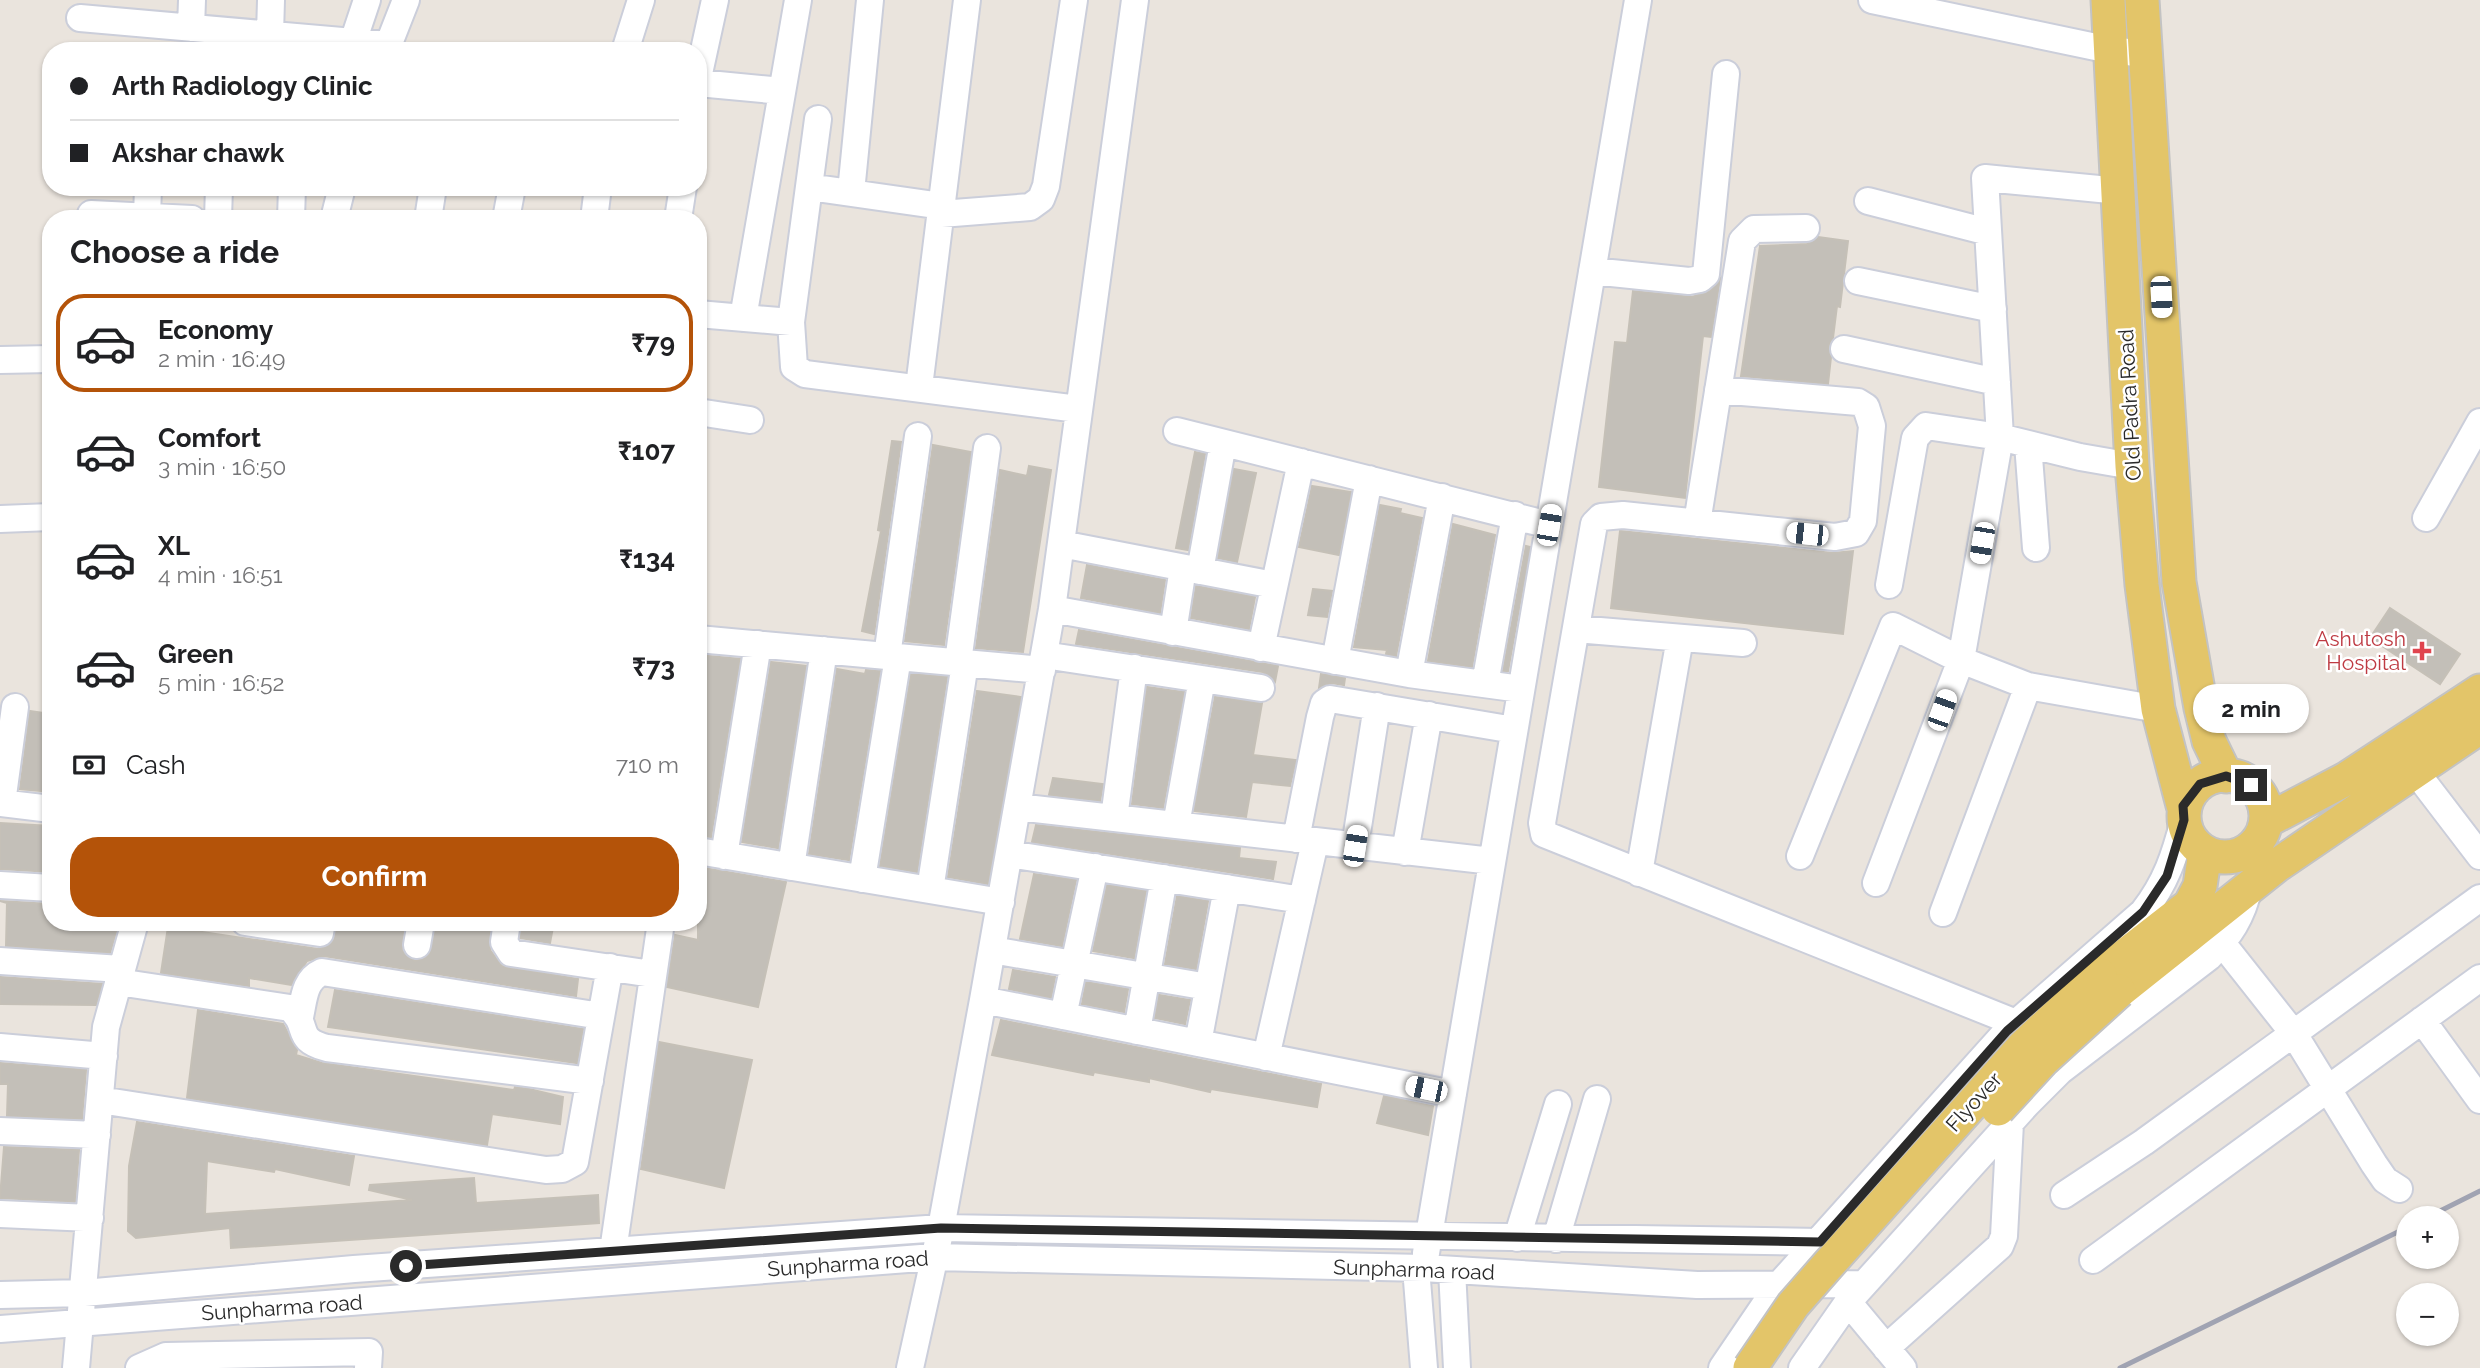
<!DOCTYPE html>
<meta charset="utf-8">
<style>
body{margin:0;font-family:Raleway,sans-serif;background:#f2f2f2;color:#202124;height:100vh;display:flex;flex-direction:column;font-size:26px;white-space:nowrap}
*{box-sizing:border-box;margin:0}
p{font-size:23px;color:#757577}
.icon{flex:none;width:38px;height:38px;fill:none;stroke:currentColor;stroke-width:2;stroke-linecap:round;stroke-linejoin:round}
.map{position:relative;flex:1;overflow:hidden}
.sheet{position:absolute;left:42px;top:210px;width:665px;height:721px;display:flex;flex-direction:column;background:#fff;border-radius:28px;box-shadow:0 2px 5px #0004}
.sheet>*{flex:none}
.hud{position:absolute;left:42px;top:42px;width:665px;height:154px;border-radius:28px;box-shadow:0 2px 5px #0004;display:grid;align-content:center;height:154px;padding:0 28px;background:#fff}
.buttons{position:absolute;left:2396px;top:1206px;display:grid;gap:14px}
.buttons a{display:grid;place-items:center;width:63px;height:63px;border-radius:50%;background:#fff;box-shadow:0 2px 5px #0004;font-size:35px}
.end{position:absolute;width:32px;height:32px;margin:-16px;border:9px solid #2a2a2a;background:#fff;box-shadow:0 0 0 4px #fff}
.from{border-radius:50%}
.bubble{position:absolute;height:49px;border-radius:24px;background:#fff;box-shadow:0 2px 5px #0004;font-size:23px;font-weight:700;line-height:49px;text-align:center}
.car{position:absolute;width:21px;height:42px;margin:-21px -10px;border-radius:9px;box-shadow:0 0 5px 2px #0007;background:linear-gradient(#fff 24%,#345 0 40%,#fff 0 76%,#345 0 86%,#fff 0)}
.hud b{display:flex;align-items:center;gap:24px;height:66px;font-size:26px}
.hud b+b{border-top:2px solid #e0e0e0}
.hud i{width:18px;height:18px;background:#202124}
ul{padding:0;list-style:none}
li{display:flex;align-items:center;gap:21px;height:98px;margin:0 14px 10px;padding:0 14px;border:4px solid transparent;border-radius:28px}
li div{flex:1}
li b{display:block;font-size:26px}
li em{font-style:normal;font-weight:700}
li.selected{border-color:#b45309}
li>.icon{width:63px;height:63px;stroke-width:1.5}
h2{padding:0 28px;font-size:32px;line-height:84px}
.pay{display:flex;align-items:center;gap:18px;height:77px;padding:0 28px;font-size:26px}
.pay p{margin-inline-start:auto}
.action{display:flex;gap:14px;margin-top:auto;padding:14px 28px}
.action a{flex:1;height:80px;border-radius:28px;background:#b45309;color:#fff;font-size:28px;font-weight:700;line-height:80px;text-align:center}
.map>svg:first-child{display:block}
.building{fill:#c3bfb8;stroke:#c5c0b7;stroke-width:2}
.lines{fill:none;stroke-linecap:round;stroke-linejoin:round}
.minor-casing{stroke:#cbceda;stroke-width:30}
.major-casing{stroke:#c3c3c3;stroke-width:37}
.minor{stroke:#fff;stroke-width:26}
.major{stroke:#e3c569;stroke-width:33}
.rail{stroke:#a0a3b2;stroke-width:5}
.major-bridge-casing{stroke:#c3c3c3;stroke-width:37;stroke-linecap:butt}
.major-bridge{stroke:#e3c569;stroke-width:33}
.route{stroke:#2a2a2a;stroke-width:9}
.health-dot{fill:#e0444e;stroke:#fff;stroke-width:2.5}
.labels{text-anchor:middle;stroke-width:5;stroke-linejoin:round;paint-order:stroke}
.street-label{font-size:21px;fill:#2a2a2a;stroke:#fff}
.health-label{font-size:21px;fill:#be3a42;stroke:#fff;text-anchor:end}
</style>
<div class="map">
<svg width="2480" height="1368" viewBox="0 0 2480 1368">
<rect width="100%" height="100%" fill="#eae4dd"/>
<path class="building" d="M 1818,237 L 1848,241 L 1840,307 L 1837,306 L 1833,338 L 1829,346 L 1831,357 L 1828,384 L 1741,376 L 1760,246 L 1807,244 Z
M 1720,279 L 1711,337 L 1703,336 L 1685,498 L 1599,487 L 1615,342 L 1627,343 L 1633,291 L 1692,297 L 1710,291 Z
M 892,441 L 901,442 L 874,634 L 862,631 L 881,531 L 878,530 Z
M 933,445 L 971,452 L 944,645 L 905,641 Z
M 1195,452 L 1205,454 L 1188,550 L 1176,548 Z
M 1029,466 L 1051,470 L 1023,652 L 976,648 L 1000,470 L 1027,476 Z
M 1234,469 L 1256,473 L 1237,562 L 1218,558 Z
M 1312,486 L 1351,492 L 1339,555 L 1299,547 Z
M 1380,505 L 1401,509 L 1400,513 L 1422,518 L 1396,656 L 1386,654 L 1387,650 L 1354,647 Z
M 1453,524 L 1495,535 L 1472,667 L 1428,661 Z
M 1620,531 L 1833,553 L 1853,551 L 1843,634 L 1611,608 Z
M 1526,546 L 1530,547 L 1508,671 L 1503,671 Z
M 1087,565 L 1165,580 L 1160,613 L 1081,598 Z
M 1196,586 L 1255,597 L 1249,629 L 1191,618 Z
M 1313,589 L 1332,591 L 1327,617 L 1308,615 Z
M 2390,608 L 2460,654 L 2440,684 L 2370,638 Z
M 1079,630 L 1278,666 L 1275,682 L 1263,672 L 1076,644 Z
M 698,655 L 740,659 L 711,837 L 698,836 Z
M 771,662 L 806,666 L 778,848 L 742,842 Z
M 837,669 L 865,674 L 866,670 L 880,671 L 849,860 L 809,854 Z
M 911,674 L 947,677 L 917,872 L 880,866 Z
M 1321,674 L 1345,678 L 1344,685 L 1332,683 L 1319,688 Z
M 1147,687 L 1184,692 L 1163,808 L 1132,804 Z
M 977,691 L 1021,697 L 988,884 L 948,877 Z
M 1215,697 L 1262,703 L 1253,755 L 1296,760 L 1290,786 L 1252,782 L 1246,817 L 1194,811 Z
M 30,711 L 51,714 L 51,792 L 20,789 Z
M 1053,778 L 1103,784 L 1100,801 L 1049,795 Z
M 0,823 L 51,826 L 51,872 L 0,869 Z
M 1036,825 L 1240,848 L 1239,858 L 1276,862 L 1273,879 L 1032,842 Z
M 698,867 L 786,882 L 758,1007 L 667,987 L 675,935 L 698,940 Z
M 1034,874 L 1076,880 L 1062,946 L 1020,939 Z
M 1107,885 L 1146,891 L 1134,958 L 1093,951 Z
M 1177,896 L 1208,901 L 1196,969 L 1165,964 Z
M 0,901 L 51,904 L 51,922 L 119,922 L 110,953 L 6,946 L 7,903 Z
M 337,922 L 405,922 L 402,950 L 415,961 L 429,955 L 436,922 L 491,922 L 490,950 L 502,966 L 578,979 L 576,996 L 324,956 L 307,961 L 291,985 L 249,978 L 249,986 L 161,973 L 168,927 L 318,949 L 332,942 Z
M 522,922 L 554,922 L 550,943 L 520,938 Z
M 1013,970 L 1055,977 L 1051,998 L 1009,989 Z
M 0,977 L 102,984 L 96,1005 L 0,1004 Z
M 1086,982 L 1128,989 L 1124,1012 L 1082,1004 Z
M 335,990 L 583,1029 L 577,1063 L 328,1027 Z
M 1159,995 L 1190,1000 L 1185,1024 L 1155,1018 Z
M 198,1010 L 283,1024 L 297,1050 L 296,1055 L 322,1063 L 514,1090 L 515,1087 L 529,1089 L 563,1097 L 560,1124 L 492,1114 L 487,1145 L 187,1098 Z
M 1001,1020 L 1321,1084 L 1317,1107 L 1211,1089 L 1210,1092 L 1149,1078 L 1149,1082 L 1094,1072 L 1093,1075 L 992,1055 Z
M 659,1042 L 752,1060 L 724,1188 L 641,1169 Z
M 0,1063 L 86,1070 L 82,1119 L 7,1116 L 8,1084 L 0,1084 Z
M 1384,1096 L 1433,1106 L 1428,1135 L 1377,1123 Z
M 137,1122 L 354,1156 L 349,1185 L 275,1169 L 274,1172 L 207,1161 L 205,1214 L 412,1200 L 369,1190 L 370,1185 L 474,1178 L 476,1203 L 598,1195 L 599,1223 L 231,1248 L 230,1228 L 136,1238 L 128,1231 L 129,1166 Z
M 4,1147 L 79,1150 L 75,1202 L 0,1198 Z"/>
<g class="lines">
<g class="minor-casing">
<path id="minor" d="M 1872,0 L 2110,50 L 2145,54
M 80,18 L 388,45
M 191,28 L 192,0
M 270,34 L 271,0
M 353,42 L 367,0
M 386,51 L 406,0
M 625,51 L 641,0
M 698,78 L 715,0
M 698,83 L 782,91
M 818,119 L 791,322 L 794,367 L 805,374 L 1078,409
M 809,187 L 942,206
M 851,192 L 870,0
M 1868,201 L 1988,232
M 91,214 L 192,219
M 941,214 L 1030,207 L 1041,199 L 1046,186 L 1074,0
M 147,217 L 148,187
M 218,219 L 219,187
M 291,219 L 292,187
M 334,219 L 342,187
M 428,219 L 433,187
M 506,219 L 512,187
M 594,219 L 598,187
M 678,219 L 683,187
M 1592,271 L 1689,281 L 1700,279 L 1706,274 L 1726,74
M 1858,281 L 1993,309
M 698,314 L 791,322
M 743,318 L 798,0
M 1844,349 L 1997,382
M 0,360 L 51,359
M 919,387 L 967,0
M 1718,390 L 1858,402 L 1866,407 L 1872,426 L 1863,521 L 1856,533 L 1835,537 L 1623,515 L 1601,517 L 1594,524 L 1542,823 L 1544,834 L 2016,1023
M 698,412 L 750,420
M 1177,431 L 1549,525
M 2028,444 L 2036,548
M 2426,518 L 2480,422
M 0,519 L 51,517
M 1697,523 L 1742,241 L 1754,229 L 1806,228
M 1061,544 L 1274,585
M 1200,571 L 1223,443
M 1889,585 L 1915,438 L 1926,426 L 2000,437 L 2080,457 L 2132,466
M 1052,609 L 1409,674 L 1521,689
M 1576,629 L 1743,643
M 1173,632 L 1183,568
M 698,639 L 1042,670
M 1261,648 L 1301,462
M 1044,655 L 1261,688
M 887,656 L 918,436
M 1335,661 L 1369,479
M 958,662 L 987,448
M 1409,674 L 1442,497
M 1485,684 L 1515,515
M 2415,771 L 2480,856
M 0,803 L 51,809
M 2,803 L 15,707
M 1017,807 L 1492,861
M 1114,818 L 1134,668
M 1176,825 L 1202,679
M 1296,839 L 1320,717 L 1324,703 L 1330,699 L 1514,730
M 1355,846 L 1377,706
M 698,851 L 1001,902
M 1405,852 L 1429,715
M 1009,854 L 1302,900
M 724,856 L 758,644
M 1800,856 L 1893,626 L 1961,660 L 2028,686 L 2158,709
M 791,867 L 824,650
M 1639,873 L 1680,638
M 862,879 L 898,657
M 1876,883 L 1961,660 L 2000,437 L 1985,178 L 2120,191
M 0,885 L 51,888
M 930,890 L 965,663
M 1943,913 L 2028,686
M 245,922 L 320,933 L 322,922
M 507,922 L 504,942 L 511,953 L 652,974
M 2222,943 L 2294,1034 L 2374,1164 L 2385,1180 L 2399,1189
M 417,945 L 421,922
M 992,950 L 1208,987
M 0,961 L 121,969
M 118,982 L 290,1008 C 311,1027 293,1039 327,1048 L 590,1081
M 983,1000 L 1453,1094
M 1063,1016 L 1095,867
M 300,1017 C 304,999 304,980 322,972 L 601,1016
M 2422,1020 L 2480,1100
M 1137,1031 L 1164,878
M 1198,1043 L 1227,888
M 0,1047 L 104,1056
M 1266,1057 L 1315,842
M 100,1100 L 546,1170 L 562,1169 L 575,1162 L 610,967
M 0,1131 L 97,1135
M 2064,1195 L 2144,1142 L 2480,898
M 0,1214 L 90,1218
M 1517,1238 L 1558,1104
M 1556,1239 L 1597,1099
M 613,1251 L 661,922
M 1426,1253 L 1638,0
M 2093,1260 L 2480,978
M 1416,1268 L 1424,1368
M 1452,1270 L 1457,1368
M 0,1295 L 84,1293 L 354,1269 L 941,1228 L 1820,1242
M 1848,1302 L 1903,1368
M 0,1329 L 934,1257 L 1423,1268 L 1697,1285 L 1864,1284
M 1886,1348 L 2000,1246 L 2004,1236 L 2010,1123
M 76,1368 L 106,1027 L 135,922
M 139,1368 L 166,1356 L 369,1352 L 368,1368
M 910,1368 L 941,1228 L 983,1000 L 1052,609 L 1135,0
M 1722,1368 L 1777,1287 L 2007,1031 L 2143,912 C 2166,883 2175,855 2184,820
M 1802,1368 L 1848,1302 L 2027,1104 L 2060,1071 L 2209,957 C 2230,935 2242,918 2249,887"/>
</g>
<g class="major-casing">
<path id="major" d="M 2108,0 L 2132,466 L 2142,585 L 2158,709 L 2183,805
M 2142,0 L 2179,582 L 2201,708 L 2209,741 L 2226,776
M2184 816a41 41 0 1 1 82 0a41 41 0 1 1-82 0Z
M 2266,821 L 2346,779 L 2480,691
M 2100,975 L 2190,905 L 2200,886 L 2205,852
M 2119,991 L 2276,866 L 2480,727"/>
</g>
<use href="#minor" class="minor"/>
<use href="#major" class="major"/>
<path class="rail" d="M 2426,1218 L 2480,1191
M 2120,1368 L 2408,1227"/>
<g class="major-bridge-casing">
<path id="major-bridge" d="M 1998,1109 L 2043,1060 L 2119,991
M 1750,1368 L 1793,1305 L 1828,1265 L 2024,1046 L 2100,975"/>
</g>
<use href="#major-bridge" class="major-bridge"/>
</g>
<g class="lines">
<path class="route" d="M 406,1266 L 941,1228 L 1820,1242 L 2007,1031 L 2143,912 L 2167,876 L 2184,820 L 2183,806 L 2200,784 L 2226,776 L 2251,785"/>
</g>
<path class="health-dot" d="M2418.5 640.5h7v7h7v7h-7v7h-7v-7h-7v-7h7z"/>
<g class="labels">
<g class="street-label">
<text transform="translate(2130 405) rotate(-93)" y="7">Old Padra Road</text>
<text transform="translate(1974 1102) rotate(-48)" y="7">Flyover</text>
<text transform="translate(848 1264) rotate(-4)" y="7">Sunpharma road</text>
<text transform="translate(1414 1270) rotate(2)" y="7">Sunpharma road</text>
<text transform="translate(282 1308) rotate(-4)" y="7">Sunpharma road</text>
</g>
<g class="health-label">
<text x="2406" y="646">Ashutosh<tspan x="2406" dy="24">Hospital</tspan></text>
</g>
</g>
</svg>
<div class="buttons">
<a>+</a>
<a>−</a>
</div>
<i class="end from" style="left:406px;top:1266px"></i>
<i class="end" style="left:2251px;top:785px"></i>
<div class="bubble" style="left:2193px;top:684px;width:116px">2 min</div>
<i class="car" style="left:2161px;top:297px;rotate:177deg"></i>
<i class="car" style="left:1549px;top:525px;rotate:10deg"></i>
<i class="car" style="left:1807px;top:534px;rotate:276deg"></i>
<i class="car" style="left:1982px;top:543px;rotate:190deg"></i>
<i class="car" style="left:1942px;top:710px;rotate:20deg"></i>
<i class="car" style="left:1355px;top:846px;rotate:9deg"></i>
<i class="car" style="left:1426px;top:1089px;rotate:282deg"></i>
<div class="hud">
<b><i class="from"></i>Arth Radiology Clinic</b>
<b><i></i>Akshar chawk</b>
</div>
<section class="sheet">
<h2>Choose a ride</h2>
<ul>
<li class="selected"><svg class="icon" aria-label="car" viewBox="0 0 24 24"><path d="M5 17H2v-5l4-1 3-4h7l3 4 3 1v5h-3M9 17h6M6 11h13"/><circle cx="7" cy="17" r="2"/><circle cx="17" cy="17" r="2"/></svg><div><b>Economy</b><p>2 min · 16:49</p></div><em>₹79</em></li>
<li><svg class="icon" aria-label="car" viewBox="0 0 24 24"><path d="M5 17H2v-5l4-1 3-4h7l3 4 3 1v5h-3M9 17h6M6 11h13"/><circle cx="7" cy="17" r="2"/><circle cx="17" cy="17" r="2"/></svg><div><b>Comfort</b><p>3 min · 16:50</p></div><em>₹107</em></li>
<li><svg class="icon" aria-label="car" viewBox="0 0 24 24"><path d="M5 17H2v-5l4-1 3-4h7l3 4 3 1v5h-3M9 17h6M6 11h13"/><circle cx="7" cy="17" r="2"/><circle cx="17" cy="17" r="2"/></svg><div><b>XL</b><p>4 min · 16:51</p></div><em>₹134</em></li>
<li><svg class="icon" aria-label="car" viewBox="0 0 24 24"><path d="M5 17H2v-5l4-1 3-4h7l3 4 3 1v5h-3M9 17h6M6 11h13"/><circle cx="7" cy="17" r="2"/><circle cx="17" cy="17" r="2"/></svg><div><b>Green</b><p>5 min · 16:52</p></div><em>₹73</em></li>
</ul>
<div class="pay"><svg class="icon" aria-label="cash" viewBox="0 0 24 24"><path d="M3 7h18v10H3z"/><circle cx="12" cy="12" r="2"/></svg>Cash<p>710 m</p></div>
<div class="action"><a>Confirm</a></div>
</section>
</div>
